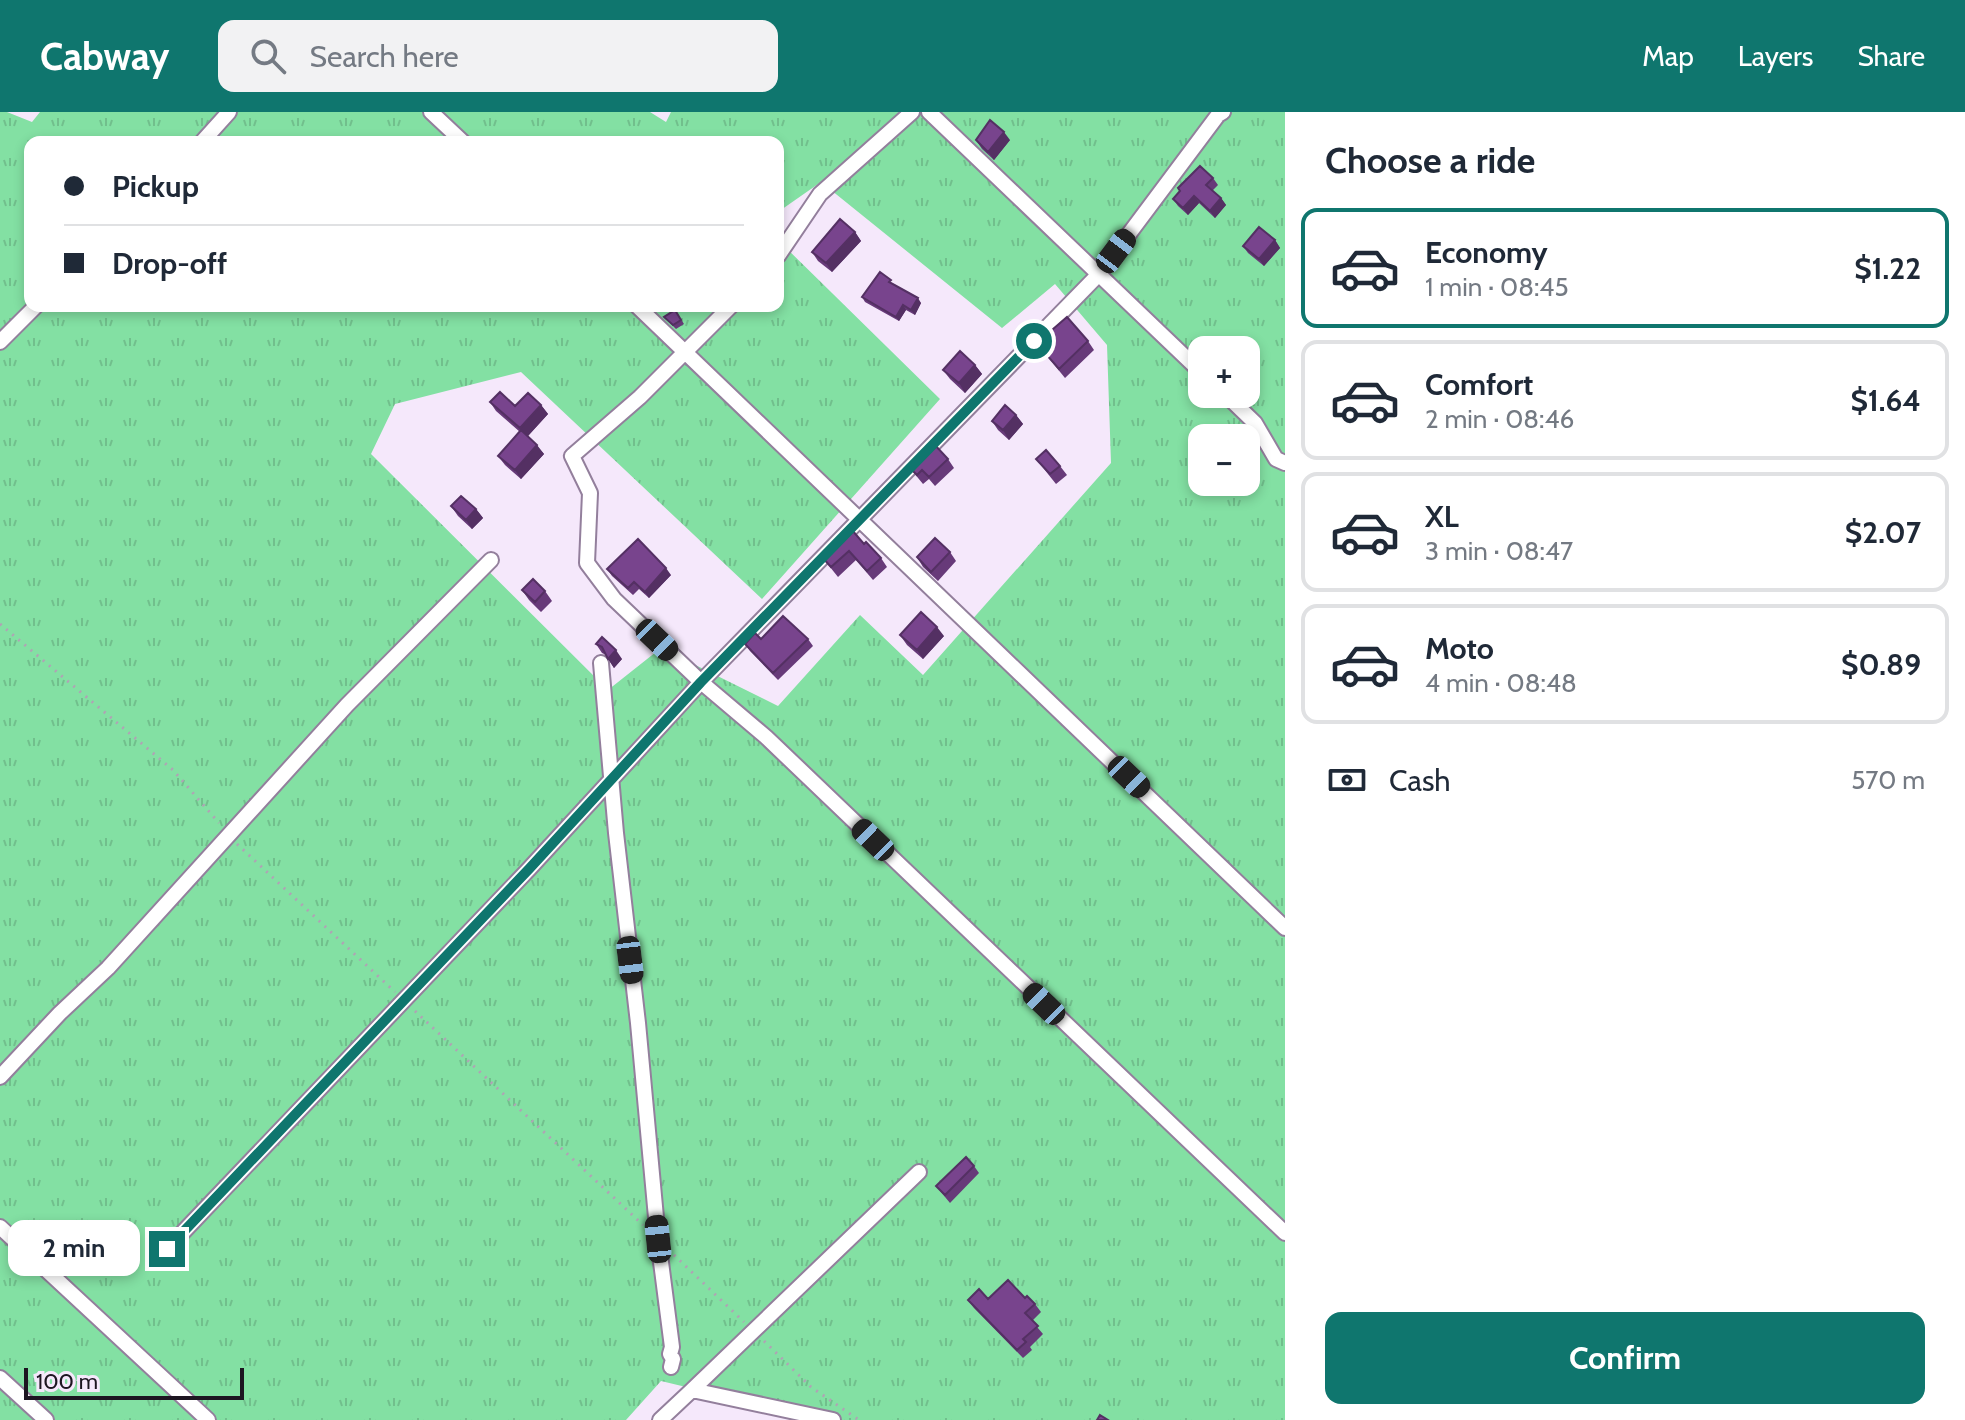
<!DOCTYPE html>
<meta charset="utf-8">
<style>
body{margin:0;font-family:Cabin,sans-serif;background:#f2f2f3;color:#1f2937;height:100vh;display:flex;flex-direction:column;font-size:30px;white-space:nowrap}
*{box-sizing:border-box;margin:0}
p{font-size:26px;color:#747a83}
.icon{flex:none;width:44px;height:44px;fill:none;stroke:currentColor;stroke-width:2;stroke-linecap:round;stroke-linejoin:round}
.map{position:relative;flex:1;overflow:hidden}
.sheet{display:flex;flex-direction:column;background:#fff;width:680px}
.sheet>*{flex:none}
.banner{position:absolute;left:24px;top:24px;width:760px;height:176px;border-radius:16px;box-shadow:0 4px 12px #0003;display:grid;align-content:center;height:176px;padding:0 40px;background:#fff}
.buttons{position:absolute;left:1188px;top:224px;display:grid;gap:16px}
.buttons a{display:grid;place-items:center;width:72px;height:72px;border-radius:16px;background:#fff;box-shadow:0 4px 12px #0003;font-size:40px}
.scale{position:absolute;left:24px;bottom:20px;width:220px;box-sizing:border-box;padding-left:8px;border:4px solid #1d1521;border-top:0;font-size:22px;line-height:28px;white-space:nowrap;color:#1d1521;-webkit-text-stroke:6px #f5e8fb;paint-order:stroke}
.end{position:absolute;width:36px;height:36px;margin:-18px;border:10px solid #0f766e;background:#fff;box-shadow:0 0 0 4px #fff}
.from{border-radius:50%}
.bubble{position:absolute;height:56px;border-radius:16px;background:#fff;box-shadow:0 4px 12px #0003;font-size:26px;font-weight:700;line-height:56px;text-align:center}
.car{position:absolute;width:24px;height:48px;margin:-24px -12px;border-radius:10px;box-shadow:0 0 6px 2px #0007;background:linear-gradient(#222 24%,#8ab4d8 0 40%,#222 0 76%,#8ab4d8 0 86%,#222 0)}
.banner b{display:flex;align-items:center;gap:28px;height:76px;font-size:30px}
.banner b+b{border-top:2px solid #e0e1e3}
.banner i{width:20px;height:20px;background:#1f2937}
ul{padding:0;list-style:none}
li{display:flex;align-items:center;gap:24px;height:120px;margin:0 16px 12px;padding:0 24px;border:4px solid #e0e1e3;border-radius:16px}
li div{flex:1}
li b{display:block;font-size:30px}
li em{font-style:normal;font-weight:700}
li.selected{border-color:#0f766e}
li>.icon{width:72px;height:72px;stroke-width:1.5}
h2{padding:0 40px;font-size:36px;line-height:96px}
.pay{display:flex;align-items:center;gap:20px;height:88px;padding:0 40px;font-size:30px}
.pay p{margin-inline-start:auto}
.button{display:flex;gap:16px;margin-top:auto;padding:16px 40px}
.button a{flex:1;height:92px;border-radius:16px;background:#0f766e;color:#fff;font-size:32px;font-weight:700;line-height:92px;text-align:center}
header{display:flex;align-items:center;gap:48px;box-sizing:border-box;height:112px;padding:0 40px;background:#0f766e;color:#fff}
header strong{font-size:38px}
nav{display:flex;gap:44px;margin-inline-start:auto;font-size:28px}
.search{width:560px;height:72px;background:#f2f2f3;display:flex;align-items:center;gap:20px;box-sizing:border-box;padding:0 28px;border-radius:16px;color:#747a83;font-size:30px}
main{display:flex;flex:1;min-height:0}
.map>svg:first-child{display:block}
.grass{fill:url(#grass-tufts);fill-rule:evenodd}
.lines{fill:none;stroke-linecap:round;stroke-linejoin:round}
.minor-casing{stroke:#937f9c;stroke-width:18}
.path{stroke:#afa4b4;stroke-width:3;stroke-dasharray:2 6;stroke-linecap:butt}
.minor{stroke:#fff;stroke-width:14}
.wall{fill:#673a79}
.shaded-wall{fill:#543063}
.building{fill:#78448d;stroke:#543063;stroke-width:2}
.route{stroke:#0f766e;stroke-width:10}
</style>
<header>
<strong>Cabway</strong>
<div class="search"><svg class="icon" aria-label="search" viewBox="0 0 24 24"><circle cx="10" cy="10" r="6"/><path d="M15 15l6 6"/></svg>Search here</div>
<nav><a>Map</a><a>Layers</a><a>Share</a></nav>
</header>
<main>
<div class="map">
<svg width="1285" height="1308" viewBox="0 0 1285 1308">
<defs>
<pattern id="grass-tufts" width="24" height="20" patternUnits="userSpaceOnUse" patternTransform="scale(2)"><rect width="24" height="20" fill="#83e0a3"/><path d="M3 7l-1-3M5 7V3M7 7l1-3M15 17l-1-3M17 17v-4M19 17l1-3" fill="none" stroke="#71bf8c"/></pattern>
</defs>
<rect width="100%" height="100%" fill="#f5e8fb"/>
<path class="grass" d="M 0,0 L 7,0 L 32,10 L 40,0 L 650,0 L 666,10 L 671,0 L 1285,0 L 1285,1308 L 824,1308 L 661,1269 L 626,1308 L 0,1308 ZM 30,30 L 778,30 L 778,100 L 821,70 L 1002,216 L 1055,172 L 1107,233 L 1111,351 L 923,563 L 860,503 L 778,594 L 661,536 L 608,578 L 371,342 L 395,292 L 521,260 L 762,487 L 940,287 L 778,128 L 778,194 L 30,194 ZM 1202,238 L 1246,238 L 1246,282 L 1202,282 ZM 1202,326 L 1246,326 L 1246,370 L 1202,370 Z"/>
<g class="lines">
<g class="minor-casing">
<path id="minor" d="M 431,0 L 463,30
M 929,0 L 1202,261
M 202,30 L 229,0
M 778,144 L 820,82 L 912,0
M 637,194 L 1285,816
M 731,194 L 640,285 L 572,344 L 590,381 L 587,451 L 614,487 L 701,570 L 1099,162 L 1218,3 L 1223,0
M 0,230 L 36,194
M 1225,282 L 1255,311 L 1276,347 L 1285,351
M 601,551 L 616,721 L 638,911 L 658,1127 L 672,1235 L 670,1242 L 673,1247 L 671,1255
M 0,965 L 60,901 L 108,856 L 347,593 L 491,448
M 0,1115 L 208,1308
M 167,1137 L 529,757 L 701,570 L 766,625 L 1285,1121
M 0,1266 L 46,1308
M 692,1278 L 919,1060
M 660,1308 L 692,1278 L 833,1308"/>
</g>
<path class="path" d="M 0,512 L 173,658 L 219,711
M 237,732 L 395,880
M 415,899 L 643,1113
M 674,1143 L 744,1210
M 764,1229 L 811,1275 L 859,1308"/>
<use href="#minor" class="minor"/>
</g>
<path class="wall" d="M 976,28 L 1010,28 L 994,48 L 982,37 Z
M 1213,66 L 1218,73 L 1212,79 L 1221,86 L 1226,93 L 1215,106 L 1199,91 L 1188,103 L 1178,94 L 1173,87 Z
M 855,120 L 861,129 L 832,160 L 818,149 L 812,140 Z
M 1275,128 L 1280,136 L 1264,154 L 1248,141 L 1243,134 Z
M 894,172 L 921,191 L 915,203 L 906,198 L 899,209 L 865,190 L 862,185 Z
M 675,198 L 684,212 L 676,217 L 664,205 Z
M 1088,229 L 1094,238 L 1065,266 L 1039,234 Z
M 975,253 L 982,262 L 965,281 L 950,267 L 943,258 Z
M 490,290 L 515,294 L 541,293 L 548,302 L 528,324 L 544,342 L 521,367 L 505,353 L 498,344 L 520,320 L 496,299 Z
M 1016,303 L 1023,312 L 1009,328 L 998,318 L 992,309 Z
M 948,347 L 954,356 L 935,374 L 929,367 L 923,372 L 909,355 Z
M 1036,347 L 1060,354 L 1067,363 L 1056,372 Z
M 451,394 L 476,397 L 483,406 L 472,417 L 458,404 Z
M 864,432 L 881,446 L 887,455 L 873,468 L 856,448 L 838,465 L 822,445 Z
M 950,440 L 956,449 L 938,469 L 923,455 L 917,445 Z
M 607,457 L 671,463 L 649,486 L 639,477 L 633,483 L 612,464 Z
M 522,478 L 545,479 L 552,489 L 541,500 L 529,488 Z
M 900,523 L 944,524 L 923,547 L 907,533 Z
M 761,527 L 808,527 L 813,534 L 778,568 L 750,539 L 745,532 Z
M 596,532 L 622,547 L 614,556 L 606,543 L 602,541 Z
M 974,1054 L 979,1061 L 950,1091 L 936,1074 Z
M 1025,1186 L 1035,1192 L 1041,1200 L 1032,1209 L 1043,1222 L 1030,1235 L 1032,1238 L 1023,1246 L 974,1196 L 968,1188 Z"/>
<path class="shaded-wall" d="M 1004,20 L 1010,28 L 994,48 L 988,40 Z
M 1194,84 L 1199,91 L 1188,103 L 1183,96 Z
M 1221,86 L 1226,93 L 1215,106 L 1210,99 Z
M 855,120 L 861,129 L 832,160 L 826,151 Z
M 1275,128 L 1280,136 L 1264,154 L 1259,147 Z
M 918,186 L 921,191 L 915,203 L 911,198 Z
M 903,193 L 906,198 L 899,209 L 896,205 Z
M 975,253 L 982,262 L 965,281 L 959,271 Z
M 541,293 L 548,302 L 527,325 L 520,316 Z
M 1016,303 L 1023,312 L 1009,328 L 1003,318 Z
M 537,333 L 544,342 L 521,367 L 515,358 Z
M 476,397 L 483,406 L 472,417 L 466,408 Z
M 666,456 L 671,463 L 649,486 L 645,480 Z
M 937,515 L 944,524 L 923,547 L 917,538 Z
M 616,538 L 622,547 L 614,556 L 608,547 Z"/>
<path class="building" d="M 990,8 L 1004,20 L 988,40 L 976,28 Z
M 1200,54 L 1213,66 L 1206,73 L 1221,86 L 1210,99 L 1194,84 L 1183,96 L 1173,87 L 1180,79 L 1178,76 Z
M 840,107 L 855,120 L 826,151 L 812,140 Z
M 1259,115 L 1275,128 L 1259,147 L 1243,134 Z
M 880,160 L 891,168 L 889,170 L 918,186 L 911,198 L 903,193 L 896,205 L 862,185 Z
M 675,198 L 681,208 L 673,213 L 664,205 Z
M 1067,205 L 1088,229 L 1059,257 L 1039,234 L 1047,226 L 1045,224 Z
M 960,239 L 975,253 L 959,271 L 943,258 Z
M 500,280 L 515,294 L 528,281 L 541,293 L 520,316 L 490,290 Z
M 1005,293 L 1016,303 L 1003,318 L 992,309 Z
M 521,318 L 537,333 L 515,358 L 498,344 Z
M 933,331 L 948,347 L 929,365 L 922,358 L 917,363 L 909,355 Z
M 1046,338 L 1060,354 L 1050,362 L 1036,347 Z
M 461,384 L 476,397 L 466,408 L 451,394 Z
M 852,418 L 864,432 L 866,430 L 881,446 L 867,459 L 849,439 L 831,455 L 822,445 Z
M 935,426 L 950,440 L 931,460 L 917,445 Z
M 638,427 L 666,456 L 645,480 L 634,470 L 628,476 L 607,457 Z
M 533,467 L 545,479 L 535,490 L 522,478 Z
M 921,500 L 937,515 L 917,538 L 900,523 Z
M 783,504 L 808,527 L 773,561 L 745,532 L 755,521 L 761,527 Z
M 602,525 L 616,538 L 608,547 L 602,535 L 596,532 Z
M 966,1045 L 974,1054 L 945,1083 L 936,1074 Z
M 1008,1168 L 1025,1186 L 1027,1184 L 1035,1192 L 1025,1201 L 1038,1214 L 1023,1227 L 1026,1230 L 1017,1238 L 968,1188 L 979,1177 L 988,1187 Z
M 1100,1303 L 1108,1308 L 1097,1308 Z"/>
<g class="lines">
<path class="route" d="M 167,1137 L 529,757 L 701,570 L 1034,229"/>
</g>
</svg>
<div class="buttons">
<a>+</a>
<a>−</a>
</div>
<div class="scale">100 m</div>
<i class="end from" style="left:1034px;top:229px"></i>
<i class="end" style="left:167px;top:1137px"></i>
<div class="bubble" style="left:8px;top:1108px;width:132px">2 min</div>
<i class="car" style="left:1116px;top:139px;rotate:37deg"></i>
<i class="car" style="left:657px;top:528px;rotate:134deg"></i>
<i class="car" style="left:1129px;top:665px;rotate:134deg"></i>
<i class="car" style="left:873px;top:728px;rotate:314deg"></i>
<i class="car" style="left:630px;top:848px;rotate:173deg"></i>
<i class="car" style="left:1044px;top:892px;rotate:314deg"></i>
<i class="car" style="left:658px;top:1127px;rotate:354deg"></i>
<div class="banner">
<b><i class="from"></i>Pickup</b>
<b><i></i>Drop-off</b>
</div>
</div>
<section class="sheet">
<h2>Choose a ride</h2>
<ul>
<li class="selected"><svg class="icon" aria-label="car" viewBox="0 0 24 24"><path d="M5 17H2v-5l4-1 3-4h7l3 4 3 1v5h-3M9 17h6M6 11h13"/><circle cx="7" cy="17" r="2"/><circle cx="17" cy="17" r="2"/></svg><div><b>Economy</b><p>1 min · 08:45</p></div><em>$1.22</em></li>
<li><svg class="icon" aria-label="car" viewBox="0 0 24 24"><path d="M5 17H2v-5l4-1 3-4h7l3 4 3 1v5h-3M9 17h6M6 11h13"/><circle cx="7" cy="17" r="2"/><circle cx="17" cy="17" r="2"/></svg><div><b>Comfort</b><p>2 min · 08:46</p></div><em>$1.64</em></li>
<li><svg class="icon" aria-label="car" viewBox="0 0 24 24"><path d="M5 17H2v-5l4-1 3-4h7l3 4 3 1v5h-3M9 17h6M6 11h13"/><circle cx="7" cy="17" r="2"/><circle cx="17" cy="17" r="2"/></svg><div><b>XL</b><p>3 min · 08:47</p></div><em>$2.07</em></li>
<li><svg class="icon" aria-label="car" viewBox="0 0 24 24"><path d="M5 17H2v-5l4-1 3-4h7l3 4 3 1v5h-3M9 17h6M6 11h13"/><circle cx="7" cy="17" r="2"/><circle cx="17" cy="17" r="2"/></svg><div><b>Moto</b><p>4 min · 08:48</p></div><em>$0.89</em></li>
</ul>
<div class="pay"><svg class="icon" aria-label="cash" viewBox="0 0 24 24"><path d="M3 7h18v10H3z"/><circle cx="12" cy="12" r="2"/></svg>Cash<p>570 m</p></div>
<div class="button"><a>Confirm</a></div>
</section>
</main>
